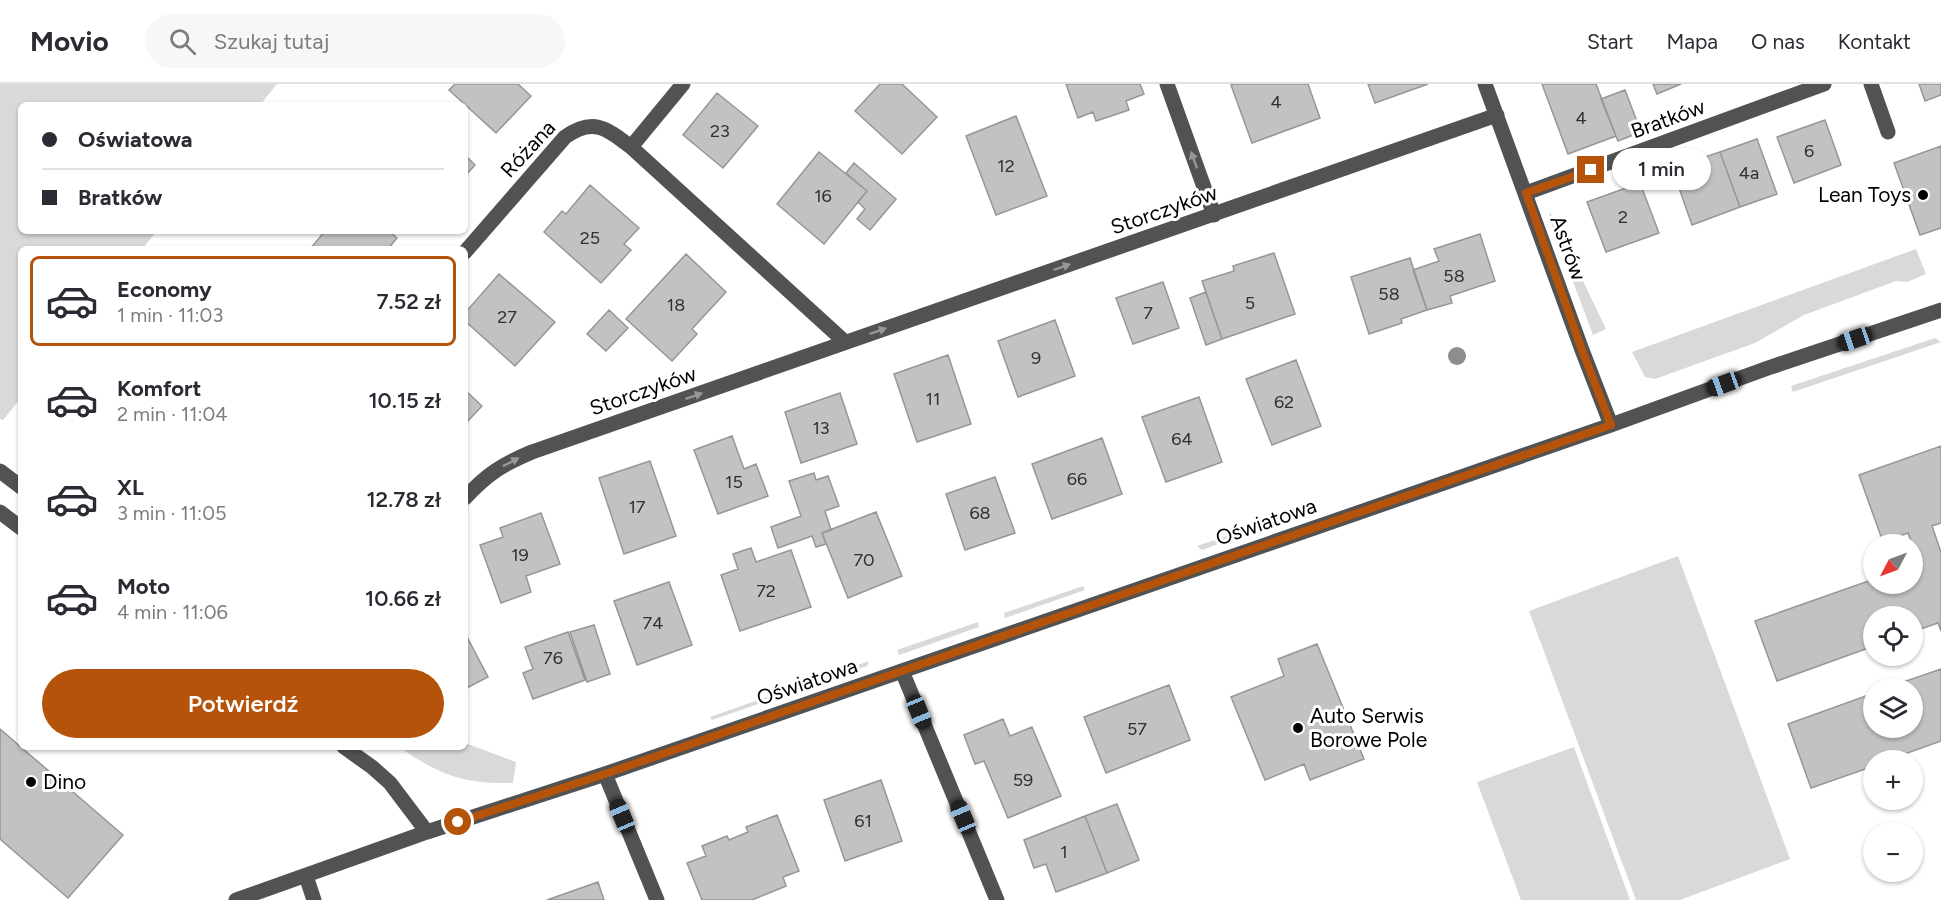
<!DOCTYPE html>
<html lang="pl">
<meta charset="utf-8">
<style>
body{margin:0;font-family:Figtree,sans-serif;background:#f7f7f7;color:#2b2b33;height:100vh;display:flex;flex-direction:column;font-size:22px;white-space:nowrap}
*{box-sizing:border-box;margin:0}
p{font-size:20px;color:#7c7c81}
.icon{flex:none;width:33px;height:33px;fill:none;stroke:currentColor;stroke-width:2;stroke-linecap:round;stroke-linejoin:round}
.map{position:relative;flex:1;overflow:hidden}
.side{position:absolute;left:18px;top:162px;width:450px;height:504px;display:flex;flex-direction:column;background:#fff;border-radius:9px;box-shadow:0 2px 4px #0004}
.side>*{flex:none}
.guide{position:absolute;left:18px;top:18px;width:450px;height:132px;border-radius:9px;box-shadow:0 2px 4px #0004;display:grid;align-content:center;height:132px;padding:0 24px;background:#fff}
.needle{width:39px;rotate:229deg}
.tools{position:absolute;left:1863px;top:450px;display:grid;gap:12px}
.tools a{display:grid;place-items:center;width:60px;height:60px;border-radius:50%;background:#fff;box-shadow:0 2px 4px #0004;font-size:30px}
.end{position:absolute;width:27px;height:27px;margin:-14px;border:8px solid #b45309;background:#fff;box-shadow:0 0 0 3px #fff}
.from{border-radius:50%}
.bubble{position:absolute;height:42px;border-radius:21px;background:#fff;box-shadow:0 2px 4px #0004;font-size:20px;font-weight:600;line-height:42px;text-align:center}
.car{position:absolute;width:18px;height:36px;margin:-18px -9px;border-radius:8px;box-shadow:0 0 4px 2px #0007;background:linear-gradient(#222 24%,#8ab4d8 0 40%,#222 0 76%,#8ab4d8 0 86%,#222 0)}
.guide b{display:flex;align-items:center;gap:21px;height:57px;font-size:22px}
.guide b+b{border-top:2px solid #e1e1e2}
.guide i{width:15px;height:15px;background:#2b2b33}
ul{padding:10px 0 0;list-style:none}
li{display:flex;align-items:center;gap:18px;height:90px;margin:0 12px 9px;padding:0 12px;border:3px solid transparent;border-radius:9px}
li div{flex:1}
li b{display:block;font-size:22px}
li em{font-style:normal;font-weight:600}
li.active{border-color:#b45309}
li>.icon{width:54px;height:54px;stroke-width:1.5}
.button{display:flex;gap:12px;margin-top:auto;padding:12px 24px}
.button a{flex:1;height:69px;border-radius:36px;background:#b45309;color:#fff;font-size:24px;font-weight:600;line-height:69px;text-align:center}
header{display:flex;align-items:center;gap:36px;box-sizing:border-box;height:84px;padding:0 30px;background:#fff;border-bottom:2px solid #e1e1e2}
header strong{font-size:28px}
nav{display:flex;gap:33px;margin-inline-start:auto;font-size:21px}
.search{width:420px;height:54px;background:#f7f7f7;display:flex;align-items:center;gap:15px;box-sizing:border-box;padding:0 21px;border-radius:33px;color:#7c7c81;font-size:22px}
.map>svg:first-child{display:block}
.green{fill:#d9d9d9}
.building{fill:#c2c2c2;stroke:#969696;stroke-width:1.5}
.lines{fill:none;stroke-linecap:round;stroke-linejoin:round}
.minor{stroke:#525252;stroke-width:15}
.tree{fill:#8d8d8d}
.oneway{fill:#979797}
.route{stroke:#b45309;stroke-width:8}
.poi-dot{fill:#000;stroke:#fff;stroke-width:2}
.labels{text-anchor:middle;stroke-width:6;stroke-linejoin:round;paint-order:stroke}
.number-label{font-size:18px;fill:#303030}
.street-label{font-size:21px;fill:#000;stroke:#fff}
.poi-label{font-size:21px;fill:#000;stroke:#fff;text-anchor:start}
</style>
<header>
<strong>Movio</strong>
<div class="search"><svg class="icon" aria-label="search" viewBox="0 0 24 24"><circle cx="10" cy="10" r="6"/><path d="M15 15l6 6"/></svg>Szukaj tutaj</div>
<nav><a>Start</a><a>Mapa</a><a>O nas</a><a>Kontakt</a></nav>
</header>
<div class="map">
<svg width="1941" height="816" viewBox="0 0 1941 816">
<rect width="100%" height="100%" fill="#fff"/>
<path class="green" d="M 0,0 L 277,0 L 260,21 L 21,21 L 21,147 L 157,147 L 142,165 L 21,165 L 21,314 L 3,336 L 0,335 Z
M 1550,128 L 1606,245 L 1593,251 L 1549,133 Z
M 1916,165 L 1926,190 L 1907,198 L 1896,197 L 1804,231 L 1755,259 L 1655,295 L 1645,293 L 1632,268 Z
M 1935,254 L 1941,258 L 1793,308 L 1791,302 Z
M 1279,434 L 1278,438 L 1202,466 L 1197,462 Z
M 1678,472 L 1790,775 L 1680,816 L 1636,816 L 1529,527 Z
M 1083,502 L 1085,506 L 1005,534 L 1004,529 Z
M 978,538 L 979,543 L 899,571 L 897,566 Z
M 869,577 L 867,582 L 712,636 L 710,633 Z
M 465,659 L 516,678 L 513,699 C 464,700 439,691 399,663 L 465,663 Z
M 1574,663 L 1630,816 L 1521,816 L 1477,698 Z"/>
<path class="building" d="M 455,0 L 518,0 L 531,12 L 496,49 L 449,6 Z
M 880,0 L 902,0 L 937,33 L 902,70 L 855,27 Z
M 1066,0 L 1140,0 L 1144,10 L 1126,17 L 1129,26 L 1096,37 L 1093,28 L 1078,34 Z
M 1235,0 L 1308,0 L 1320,34 L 1252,59 L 1231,1 Z
M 1368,0 L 1428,0 L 1375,19 Z
M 1542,0 L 1596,0 L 1616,52 L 1568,70 Z
M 1653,0 L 1681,0 L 1657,10 Z
M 1919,0 L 1941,0 L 1941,11 L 1925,17 Z
M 1625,6 L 1641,48 L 1618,57 L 1601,15 Z
M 717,9 L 758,42 L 723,84 L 683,51 Z
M 1016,32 L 1047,112 L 996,131 L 966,52 Z
M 1825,36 L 1841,81 L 1794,99 L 1777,53 Z
M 1757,55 L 1777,110 L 1740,123 L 1720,68 Z
M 1941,62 L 1941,144 L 1920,151 L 1894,79 Z
M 819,68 L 867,107 L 824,160 L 777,120 Z
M 1720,68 L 1740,123 L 1692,141 L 1672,84 Z
M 465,71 L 475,81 L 465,92 Z
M 854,79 L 896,115 L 870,146 L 857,135 L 865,125 L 858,118 L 867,107 L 846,89 Z
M 1640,99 L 1659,149 L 1606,168 L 1587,118 Z
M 590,101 L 639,144 L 624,160 L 631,166 L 601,199 L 544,148 L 562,127 L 566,130 Z
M 325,147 L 389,147 L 397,154 L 388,165 L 310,165 Z
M 1480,150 L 1495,197 L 1450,212 L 1452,219 L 1427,226 L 1413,186 L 1439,177 L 1434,165 Z
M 1274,169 L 1295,230 L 1222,255 L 1202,197 L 1234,187 L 1233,182 Z
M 686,170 L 726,208 L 692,245 L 697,250 L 672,277 L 626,235 Z
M 1410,174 L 1427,226 L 1401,235 L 1402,239 L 1369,250 L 1351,193 Z
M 499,190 L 555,238 L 515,282 L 465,237 L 465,229 Z
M 1163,198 L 1179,244 L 1133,260 L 1116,214 Z
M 1206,208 L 1222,255 L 1206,261 L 1190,214 Z
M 609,226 L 628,244 L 606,267 L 587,250 Z
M 1055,236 L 1075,292 L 1018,313 L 998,257 Z
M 948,271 L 971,340 L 917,358 L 894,290 Z
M 1296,276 L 1321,342 L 1272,361 L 1246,295 Z
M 465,306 L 482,322 L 465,340 Z
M 840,309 L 857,360 L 801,379 L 785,328 Z
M 1199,313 L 1222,378 L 1166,398 L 1142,333 Z
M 732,352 L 744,385 L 756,380 L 768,412 L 718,430 L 694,366 Z
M 1102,354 L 1122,410 L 1052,435 L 1032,380 Z
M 1941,362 L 1941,439 L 1932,442 L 1941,468 L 1941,547 L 1938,539 L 1912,548 L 1912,532 L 1874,532 L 1874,562 L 1777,597 L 1755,537 L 1874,495 L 1874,500 L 1912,500 L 1912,481 L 1919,479 L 1908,449 L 1883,458 L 1859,391 Z
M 650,377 L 676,452 L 624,470 L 599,394 Z
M 814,389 L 816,396 L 828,392 L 839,422 L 825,427 L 831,446 L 822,449 L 826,460 L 816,463 L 812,452 L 778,464 L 771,443 L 801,432 L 789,397 Z
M 995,393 L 1015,449 L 965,466 L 946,410 Z
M 876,428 L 902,492 L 848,514 L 822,449 Z
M 541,429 L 560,480 L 526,492 L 531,508 L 501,519 L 480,461 L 503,453 L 500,444 Z
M 751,464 L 756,478 L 791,466 L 811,523 L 740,547 L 721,491 L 738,485 L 733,470 Z
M 669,498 L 692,561 L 637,581 L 614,517 Z
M 594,541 L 610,590 L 587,598 L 570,548 Z
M 568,548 L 585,596 L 533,615 L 523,589 L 533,585 L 525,563 Z
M 465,549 L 488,593 L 465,605 Z
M 1317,560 L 1364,675 L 1310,696 L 1304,680 L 1265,696 L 1231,613 L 1284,592 L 1278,575 Z
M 1941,585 L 1941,657 L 1888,676 L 1874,676 L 1874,682 L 1811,704 L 1788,640 L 1874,609 L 1874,644 L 1912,644 L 1912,604 L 1886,604 Z
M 1169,601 L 1190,656 L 1106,689 L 1084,633 Z
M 1003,635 L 1010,652 L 1032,643 L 1061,712 L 1008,734 L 984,677 L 975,680 L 964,651 Z
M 0,645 L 123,751 L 68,814 L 0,755 Z
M 881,696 L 902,757 L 845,777 L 824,716 Z
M 1117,720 L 1139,776 L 1107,789 L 1085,732 Z
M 777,731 L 799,787 L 783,793 L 786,802 L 752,816 L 702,816 L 687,779 L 706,772 L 702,762 L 727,752 L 729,756 L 748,748 L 746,743 Z
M 1085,732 L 1107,789 L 1056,808 L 1046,780 L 1034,784 L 1024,756 Z
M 598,798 L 604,816 L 547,816 Z"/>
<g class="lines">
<path class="minor" d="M 1167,0 L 1214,131
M 1485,0 L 1582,266 L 1611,341
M 1871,0 L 1888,48
M 631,63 L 845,258
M 1526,109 L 1824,0
M 465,168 L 565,53 C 593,33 606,44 631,63 L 683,0
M 0,387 L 21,403
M 465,414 C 487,390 503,380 532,368 L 1497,31
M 0,428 L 21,444
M 902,587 L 997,816
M 344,663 L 372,683 L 390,699 L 427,748
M 605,690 L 657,816
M 306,792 L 314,816
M 236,816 L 427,748 L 605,690 L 1611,341 L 1768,284 L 1941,226"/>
</g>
<circle class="tree" cx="1457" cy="272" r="9"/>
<defs><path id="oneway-solid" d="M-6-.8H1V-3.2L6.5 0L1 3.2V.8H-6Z" transform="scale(1.5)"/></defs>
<g class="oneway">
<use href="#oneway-solid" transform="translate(1194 76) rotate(-110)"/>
<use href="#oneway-solid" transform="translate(1062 183) rotate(-19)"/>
<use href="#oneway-solid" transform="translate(878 247) rotate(-19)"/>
<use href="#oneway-solid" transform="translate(694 312) rotate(-19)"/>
<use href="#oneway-solid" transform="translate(511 378) rotate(-27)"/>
</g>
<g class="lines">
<path class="route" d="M 458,738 L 605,690 L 1611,341 L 1582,266 L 1526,109 L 1591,86"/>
</g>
<g class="poi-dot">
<circle cx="1923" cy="111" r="6"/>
<circle cx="1298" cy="644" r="6"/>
<circle cx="31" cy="698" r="6"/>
</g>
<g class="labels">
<g class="number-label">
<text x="1276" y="24">4</text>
<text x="1581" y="40">4</text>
<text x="720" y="53">23</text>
<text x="1809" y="73">6</text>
<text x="1006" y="88">12</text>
<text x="1749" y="95">4a</text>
<text x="823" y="118">16</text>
<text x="1623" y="139">2</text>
<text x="590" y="160">25</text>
<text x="1454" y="198">58</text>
<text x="1389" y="216">58</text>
<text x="1250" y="225">5</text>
<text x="676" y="227">18</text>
<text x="1148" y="235">7</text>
<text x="507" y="239">27</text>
<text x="1036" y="280">9</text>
<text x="933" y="321">11</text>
<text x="1284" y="324">62</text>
<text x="821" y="350">13</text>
<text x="1182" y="361">64</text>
<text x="1077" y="401">66</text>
<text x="734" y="404">15</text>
<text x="637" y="429">17</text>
<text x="980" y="435">68</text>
<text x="520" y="477">19</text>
<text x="864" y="482">70</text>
<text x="766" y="513">72</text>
<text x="653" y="545">74</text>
<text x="553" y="580">76</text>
<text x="1137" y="651">57</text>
<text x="1023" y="702">59</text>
<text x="863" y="743">61</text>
<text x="1064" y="774">1</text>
</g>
<g class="street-label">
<text transform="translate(1668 35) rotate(-20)" y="7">Bratków</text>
<text transform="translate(528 65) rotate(-47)" y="7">Różana</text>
<text transform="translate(1164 126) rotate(-19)" y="7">Storczyków</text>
<text transform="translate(1568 164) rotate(70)" y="7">Astrów</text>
<text transform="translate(643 307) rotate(-19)" y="7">Storczyków</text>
<text transform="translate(1266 438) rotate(-19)" y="7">Oświatowa</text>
<text transform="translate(807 598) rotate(-19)" y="7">Oświatowa</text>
</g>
<g class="poi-label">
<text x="1911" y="118" text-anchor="end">Lean Toys</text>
<text x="1310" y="639">Auto Serwis<tspan x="1310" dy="24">Borowe Pole</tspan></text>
<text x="43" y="705">Dino</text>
</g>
</g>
</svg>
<div class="tools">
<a><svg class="needle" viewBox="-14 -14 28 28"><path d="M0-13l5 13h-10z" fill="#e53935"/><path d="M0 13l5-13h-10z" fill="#7c7c81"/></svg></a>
<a><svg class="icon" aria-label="locate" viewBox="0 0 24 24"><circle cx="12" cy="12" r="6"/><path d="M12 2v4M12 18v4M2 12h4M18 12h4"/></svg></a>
<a><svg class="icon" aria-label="layers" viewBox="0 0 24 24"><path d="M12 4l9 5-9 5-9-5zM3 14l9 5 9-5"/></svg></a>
<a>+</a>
<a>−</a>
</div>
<i class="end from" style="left:458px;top:738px"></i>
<i class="end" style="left:1591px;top:86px"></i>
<div class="bubble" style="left:1612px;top:64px;width:99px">1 min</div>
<i class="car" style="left:1855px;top:255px;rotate:251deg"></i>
<i class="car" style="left:1724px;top:300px;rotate:250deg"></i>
<i class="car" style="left:919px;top:628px;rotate:158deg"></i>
<i class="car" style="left:622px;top:732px;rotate:337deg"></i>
<i class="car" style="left:963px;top:733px;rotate:337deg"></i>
<div class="guide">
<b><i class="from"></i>Oświatowa</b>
<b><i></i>Bratków</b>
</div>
<section class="side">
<ul>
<li class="active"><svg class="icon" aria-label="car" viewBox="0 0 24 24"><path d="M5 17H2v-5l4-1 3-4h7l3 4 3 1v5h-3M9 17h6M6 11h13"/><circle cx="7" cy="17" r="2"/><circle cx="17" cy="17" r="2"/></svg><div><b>Economy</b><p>1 min · 11:03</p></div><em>7.52 zł</em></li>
<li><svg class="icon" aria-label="car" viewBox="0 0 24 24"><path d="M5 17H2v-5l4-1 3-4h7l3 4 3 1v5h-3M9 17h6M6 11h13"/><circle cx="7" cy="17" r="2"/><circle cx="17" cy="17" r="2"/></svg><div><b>Komfort</b><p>2 min · 11:04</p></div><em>10.15 zł</em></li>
<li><svg class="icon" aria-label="car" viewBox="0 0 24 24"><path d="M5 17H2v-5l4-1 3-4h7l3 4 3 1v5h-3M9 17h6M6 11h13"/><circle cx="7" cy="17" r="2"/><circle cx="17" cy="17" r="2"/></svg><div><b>XL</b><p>3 min · 11:05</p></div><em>12.78 zł</em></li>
<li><svg class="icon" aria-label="car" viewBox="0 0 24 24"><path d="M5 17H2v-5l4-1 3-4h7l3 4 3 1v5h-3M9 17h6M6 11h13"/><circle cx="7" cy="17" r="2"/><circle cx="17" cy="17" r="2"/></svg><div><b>Moto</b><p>4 min · 11:06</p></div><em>10.66 zł</em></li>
</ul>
<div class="button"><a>Potwierdź</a></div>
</section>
</div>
